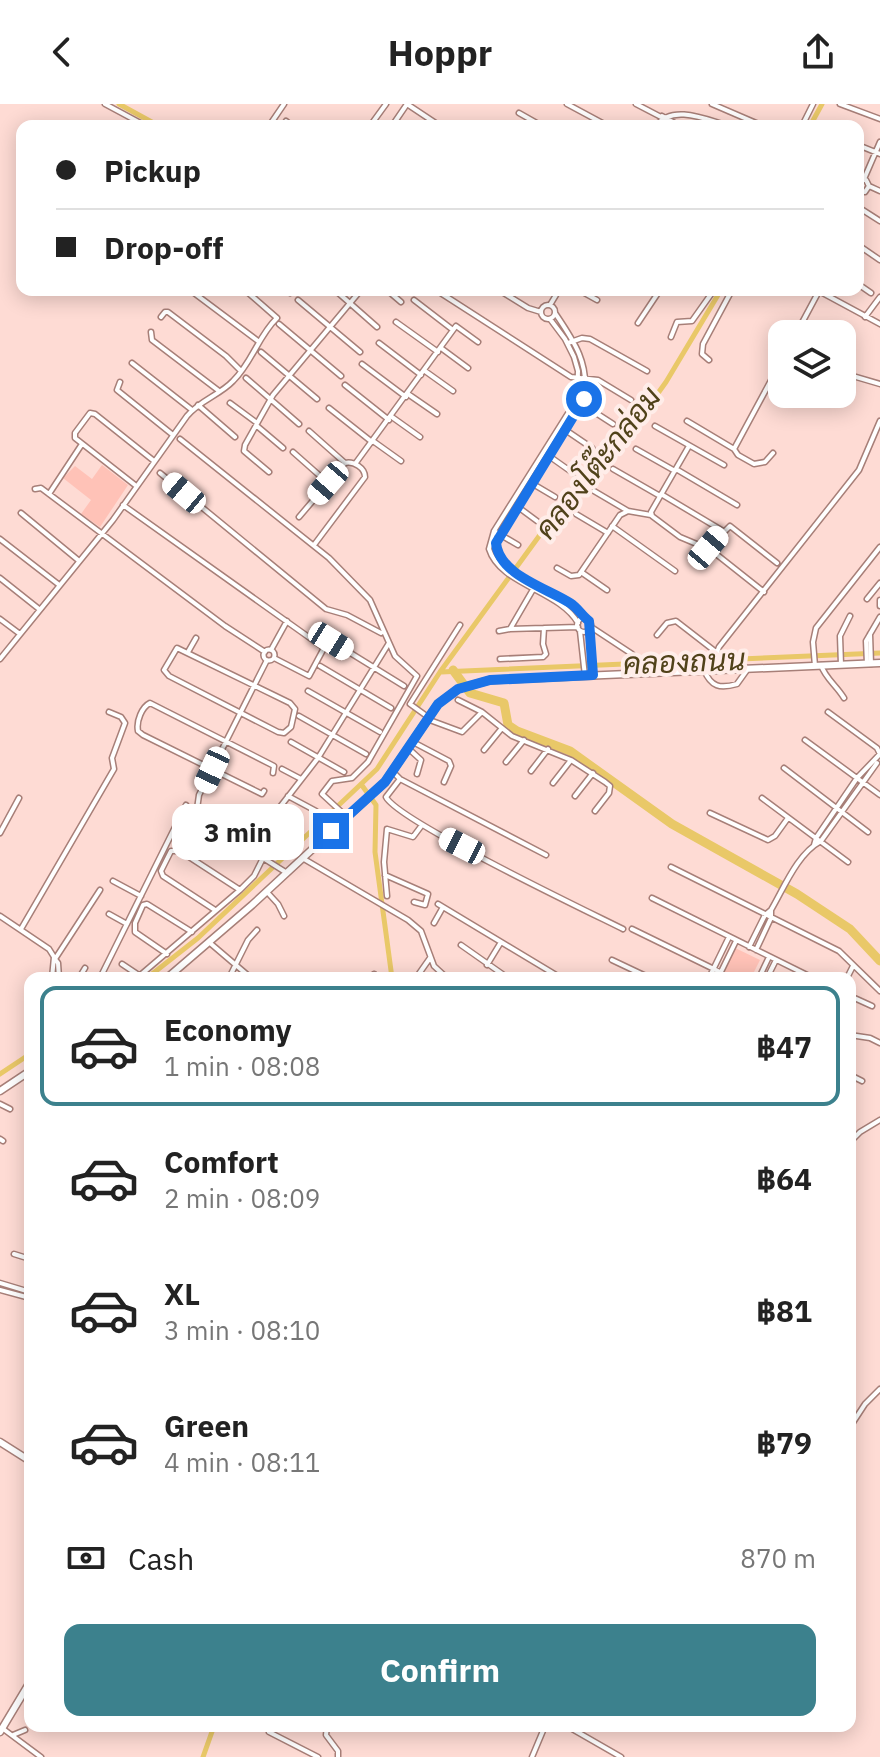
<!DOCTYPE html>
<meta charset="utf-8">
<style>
body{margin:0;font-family:"IBM Plex Sans",Sarabun,sans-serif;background:#f6f6f6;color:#222;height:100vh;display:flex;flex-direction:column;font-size:30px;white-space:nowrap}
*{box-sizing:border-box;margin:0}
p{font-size:26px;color:#767676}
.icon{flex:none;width:44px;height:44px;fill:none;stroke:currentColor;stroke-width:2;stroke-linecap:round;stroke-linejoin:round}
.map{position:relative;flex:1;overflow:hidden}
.sheet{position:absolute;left:24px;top:868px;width:832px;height:760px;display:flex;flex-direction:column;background:#fff;border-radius:16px;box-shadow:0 4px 20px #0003}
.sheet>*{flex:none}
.hud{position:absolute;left:16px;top:16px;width:848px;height:176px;border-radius:16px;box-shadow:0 4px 20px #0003;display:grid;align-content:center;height:176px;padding:0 40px;background:#fff}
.buttons{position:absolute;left:768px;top:216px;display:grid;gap:16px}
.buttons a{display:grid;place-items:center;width:88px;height:88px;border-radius:16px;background:#fff;box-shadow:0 4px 20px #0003;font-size:40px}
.end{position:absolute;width:36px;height:36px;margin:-18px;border:10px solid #1a73e8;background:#fff;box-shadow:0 0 0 4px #fff}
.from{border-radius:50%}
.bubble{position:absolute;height:56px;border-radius:16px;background:#fff;box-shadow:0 4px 20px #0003;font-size:26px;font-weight:700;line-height:56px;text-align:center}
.car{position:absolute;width:24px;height:48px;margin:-24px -12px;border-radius:10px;box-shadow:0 0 6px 2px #0007;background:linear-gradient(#fff 24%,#345 0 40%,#fff 0 76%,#345 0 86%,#fff 0)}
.hud b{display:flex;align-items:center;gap:28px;height:76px;font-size:30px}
.hud b+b{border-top:2px solid #e0e0e0}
.hud i{width:20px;height:20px;background:#222}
ul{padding:14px 0 0;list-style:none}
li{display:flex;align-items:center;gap:24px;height:120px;margin:0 16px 12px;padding:0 24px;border:4px solid transparent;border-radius:16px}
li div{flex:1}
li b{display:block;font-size:30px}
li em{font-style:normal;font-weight:700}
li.current{border-color:#3c818d}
li>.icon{width:72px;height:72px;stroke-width:1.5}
.pay{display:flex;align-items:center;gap:20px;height:88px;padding:0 40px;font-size:30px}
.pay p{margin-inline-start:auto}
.action{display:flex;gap:16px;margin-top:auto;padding:16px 40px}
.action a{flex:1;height:92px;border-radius:16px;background:#3c818d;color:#fff;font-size:32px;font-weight:700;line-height:92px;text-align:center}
header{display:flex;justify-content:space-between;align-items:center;height:104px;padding:0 40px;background:#fff;font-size:36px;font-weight:700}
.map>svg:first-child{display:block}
.green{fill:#ffc2b7}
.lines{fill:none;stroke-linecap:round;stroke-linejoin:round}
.canal{stroke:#e9c868;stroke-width:5}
.river{stroke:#e9c868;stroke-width:9}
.street-casing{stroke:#a77f78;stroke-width:7}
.secondary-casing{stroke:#a77f78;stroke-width:9}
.street{stroke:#fff;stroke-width:4}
.secondary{stroke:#fff;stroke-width:6}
.route{stroke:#1a73e8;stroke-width:10}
.labels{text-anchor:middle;stroke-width:8;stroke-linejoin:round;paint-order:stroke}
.water-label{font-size:30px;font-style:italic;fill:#50421a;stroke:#ffede9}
</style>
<header><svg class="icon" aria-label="back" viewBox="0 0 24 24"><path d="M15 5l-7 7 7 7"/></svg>Hoppr<svg class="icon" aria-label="share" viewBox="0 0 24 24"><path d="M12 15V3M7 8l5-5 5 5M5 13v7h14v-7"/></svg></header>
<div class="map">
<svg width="880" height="1653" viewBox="0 0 880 1653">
<rect width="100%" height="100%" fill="#fedbd4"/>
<path class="green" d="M 102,361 L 128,381 L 100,423 L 81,410 L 91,396 L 63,374 L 75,362 L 92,375 Z
M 731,842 L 760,856 L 751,874 L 715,874 Z"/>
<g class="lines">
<path class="canal" d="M 119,0 L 159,22
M 810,22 L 822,0
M 441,568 L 880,549
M 361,680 L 376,701 L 375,748 L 392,874
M 147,874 L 198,834 L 377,665 L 440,568 L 553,413 L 628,331 L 666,278 L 721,186
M 0,970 L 30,950
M 203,1653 L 214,1622"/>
<path class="river" d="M 453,566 L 470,589 L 504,599 L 508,621 L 517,627 L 570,647 L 672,720 L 797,790 L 850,825 L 880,857"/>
<g class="street-casing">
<path id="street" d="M 105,0 L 146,22
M 407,0 L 440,22
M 567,0 L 608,22
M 636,0 L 661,13
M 712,0 L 763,22
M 840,0 L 880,15
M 519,9 L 542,22
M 662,12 L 680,22
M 286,17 L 292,22
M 269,22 L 284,0
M 370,22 L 386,0
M 392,22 L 407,0
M 656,22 C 672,0 705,15 729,22
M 802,22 L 813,0
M 858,41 L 880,50
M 864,75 L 880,38
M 858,76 L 866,76 L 869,82 L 865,88 L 858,87
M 869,82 L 880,87
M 858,103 L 880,117
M 858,141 L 880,156
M 858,180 L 871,189
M 190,186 L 258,237
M 286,186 L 290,189
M 335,186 L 377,223
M 387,186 L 401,198
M 436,186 L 571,273 L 598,276 L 631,296
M 499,186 L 528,204 L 541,208
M 579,186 L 597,196
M 817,186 L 880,220
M 298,196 L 360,248
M 414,196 L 453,226
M541 208a7 7 0 1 1 14 0a7 7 0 1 1-14 0Z
M 550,201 L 559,186
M 555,209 C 574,237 590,260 584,295 L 498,433 L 496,444 C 510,481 563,484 585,515
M 161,213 L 165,208 L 168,208 L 226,252 L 241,267
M 865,213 L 880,193
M 550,215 L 565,235 L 574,253 L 578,267 L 577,295 L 494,427 L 489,445 C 500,481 559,486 578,519
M 396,218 L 438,248
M 638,219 L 660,186
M 279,220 L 341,272
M 151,228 L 152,236 L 219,287
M 796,230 L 819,187
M 671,233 L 677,218 L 692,217 L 714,186
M 379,239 L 421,271
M 568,239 L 582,234 L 590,235 L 647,267
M 441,244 L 468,264
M 261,248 L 317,295
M 709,256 L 702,250 L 703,240 L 732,186
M 132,259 L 192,306
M 362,260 L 406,293
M 425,267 L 453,287
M 846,270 L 880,280
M 246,274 L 299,320
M 120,278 L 117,286 L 173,331
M 345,281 L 389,316
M 408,290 L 437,310
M 230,299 L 257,319
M 582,300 L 613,320
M 198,301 L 235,333
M 329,304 L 372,338
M 392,313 L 420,333
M 687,317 L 734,345 L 782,256
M 257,322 L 283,344
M 655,322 L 724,361
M 564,325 L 592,344
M 309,327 L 345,359
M 180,335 L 329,454 L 370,496 L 395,552 L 417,572 L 368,658 L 352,674 L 332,677 L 322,690 L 347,713
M 373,337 L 401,357
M 689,342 L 651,408 L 652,412 L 680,433 L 711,446 L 764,488
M 636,345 L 675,367
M 734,345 L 738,351 L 754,360 L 765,358 L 773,349
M 293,348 L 328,379
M 549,352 L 573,369
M 355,360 L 456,222 L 478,238
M 613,365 L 660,392
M 676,365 L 737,401
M 269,368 L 244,347 L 245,341 L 273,291 L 361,186
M 160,369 L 326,505 L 347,511 L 381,529
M 533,380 L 555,393
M 135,381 L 75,334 L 75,329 L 90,309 L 95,310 L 154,357
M 35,385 L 41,384 L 225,522 L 265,548
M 594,387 L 628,407 L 651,411
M 49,390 L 82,340
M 661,390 L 723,427
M 123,401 L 324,544 L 309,572 L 274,554
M 518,403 L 537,417
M 21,409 L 78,456
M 576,410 L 608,429
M 299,413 L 345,359 C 354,357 365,364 365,373 L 314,441
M 612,422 L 675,467
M 494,427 L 518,441
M 0,435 L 58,480
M 708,444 L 730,422 L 777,459
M 557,464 L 571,472 L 579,471 L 620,411 L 628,407
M 581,468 L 607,486
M 0,474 L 39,505
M 535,482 L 510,525 L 578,523
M 867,495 L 880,479
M 880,496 L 880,502
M577 521a7 7 0 1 1 14 0a7 7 0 1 1-14 0Z
M 0,515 L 20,530
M 591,523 L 632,550
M 590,525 L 593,571
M 499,527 L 510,525
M 580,527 L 585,572
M 870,530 L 871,560
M 657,531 L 667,519 L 676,517 L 716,548
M 331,537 L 404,582
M 177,544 L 290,599 L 295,605 L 291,623 L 284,629 L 278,628 L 169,572 L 164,566 Z
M263.5 551a5.5 5.5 0 1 1 11 0a5.5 5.5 0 1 1-11 0Z
M 271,546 L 287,517
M 188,548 L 196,534
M 0,555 L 113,416 L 187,312 C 200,296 220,291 233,277 C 252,259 258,232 277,214 L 245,186
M 500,555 L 543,553 L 546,550 L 543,540 L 544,524
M 267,556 L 199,691 L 197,705 L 209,720 L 287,769
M 867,560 L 866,537 L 880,513
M 821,561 C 825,574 837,582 844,594
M 841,561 L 840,532 L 850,512
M 320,562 L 391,604
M 815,562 L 813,538 L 816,524 L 880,443
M 715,565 L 716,551 L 719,543 L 859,366 L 880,317
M 704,566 C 711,583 720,585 737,580 L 747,566
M 308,587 L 380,628
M 458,596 L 482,608 L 512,632 L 571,656 L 605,678 L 610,682 L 609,689 L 595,707
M 299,612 L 366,650
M 428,613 L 410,600 L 460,521
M 427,615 L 462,628 L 482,608
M 805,636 L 880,691
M 291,638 L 344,668
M 413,638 L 449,657 L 451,662 L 444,678
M 409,645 L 421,656 L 417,670
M 484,646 L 502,624
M 506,658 L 524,636
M 784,664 L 868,728
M 282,665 L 301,675
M 531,667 L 548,645
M 393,668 L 400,675 L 546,751
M 400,675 L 386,693 C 398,717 587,807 623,825
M 553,679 L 571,656
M 264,687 L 262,690 L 143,631 L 138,627 C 136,617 142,603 150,599 L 274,662 L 273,669
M 288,692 L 316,707
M 575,692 L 593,669
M 762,694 L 848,758
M 710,709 L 768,736 L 775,732 L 788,714
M 0,729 L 19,694
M 295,730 L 273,716 L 273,712 L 318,654 L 389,539
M 814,741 L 816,734 L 857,674 L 880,650 L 877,644 L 828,608
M 304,755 L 408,816 L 421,827 L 434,862 L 447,874
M 671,763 L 839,847 L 880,887
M 385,771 L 428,790 L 425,801 L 414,798
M 113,777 L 141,792
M 267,788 L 278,800 L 284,812
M 387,792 L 384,758 L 387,725 L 413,733 L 422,721
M 652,794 L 813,874
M 438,800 L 561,874
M 215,806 L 163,772 L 161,767 L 171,747 L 180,747 L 240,786
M 109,810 L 127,820
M 0,812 L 49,845 L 54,853 L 52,874
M 434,819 L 443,803
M 21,825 L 114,665 L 112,654 L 125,619 L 121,613 L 109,608
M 632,825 L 720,868
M 210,839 L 251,874
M 461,841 L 508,874
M 749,843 L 765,811 L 771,806 C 784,784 797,750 821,737 L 877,659
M 756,846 L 771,814 L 771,806
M 167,850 L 135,828 L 135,819 L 143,801 L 147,800 L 192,828
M 54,854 L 58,859 L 59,874
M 55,855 L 100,786
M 612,856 L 650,874
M 122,860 L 140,872
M 487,861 L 501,838
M 79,874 L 85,864
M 100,874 L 186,701
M 137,874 L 240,786 L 254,772 L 263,754
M 229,874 L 248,836 L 257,826
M 373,874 L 374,870
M 416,874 L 430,854
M 483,874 L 484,872
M 709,874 L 729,833
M 718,874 L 736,837
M 759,874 L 769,853
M 767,874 L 776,856
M 847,874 L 853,862
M 850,892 L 872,902
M 850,931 L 870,934 L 880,939
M 850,971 L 862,977
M 0,1000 L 10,1005
M 0,1035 L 3,1037
M 850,1038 L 860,1028 L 880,1016
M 14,1150 L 30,1155
M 0,1179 L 30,1188
M 0,1186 L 30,1194
M 850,1323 L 865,1300 L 880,1285
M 327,1622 L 326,1631 L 338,1647 L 338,1653
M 567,1622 L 621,1653
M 2,1624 L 41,1653
M 269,1628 L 318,1653
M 13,1631 L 25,1626
M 532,1653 L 545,1622"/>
</g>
<g class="secondary-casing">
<path id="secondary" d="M 167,874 L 252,801 L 385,678 L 438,600 L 458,585 L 490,576 L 880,559
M 0,987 L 30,967
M 0,1338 L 30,1357
M 0,1628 L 30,1578"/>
</g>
<use href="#street" class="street"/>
<use href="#secondary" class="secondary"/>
</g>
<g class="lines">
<path class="route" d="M 331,727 L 385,678 L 438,600 L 458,585 L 490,576 L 593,571 L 589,517 C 582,512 578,504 570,499 C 547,484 499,471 496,439 L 584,295"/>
</g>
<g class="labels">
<g class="water-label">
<text transform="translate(598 359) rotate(-52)" y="10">คลองโต๊ะกล่อม</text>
<text transform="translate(684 558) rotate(-2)" y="10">คลองถนน</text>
</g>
</g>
</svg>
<div class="buttons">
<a><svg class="icon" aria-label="layers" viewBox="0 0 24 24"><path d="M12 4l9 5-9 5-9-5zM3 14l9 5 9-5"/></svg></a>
</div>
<i class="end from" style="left:584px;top:295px"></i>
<i class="end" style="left:331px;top:727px"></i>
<div class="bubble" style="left:172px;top:700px;width:132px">3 min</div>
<i class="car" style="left:328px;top:379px;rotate:221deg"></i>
<i class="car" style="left:184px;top:389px;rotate:310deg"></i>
<i class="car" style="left:708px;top:444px;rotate:40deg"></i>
<i class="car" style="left:331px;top:537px;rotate:122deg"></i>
<i class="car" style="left:212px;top:666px;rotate:205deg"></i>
<i class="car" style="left:462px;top:742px;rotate:297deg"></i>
<div class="hud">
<b><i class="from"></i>Pickup</b>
<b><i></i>Drop-off</b>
</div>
<section class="sheet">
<ul>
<li class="current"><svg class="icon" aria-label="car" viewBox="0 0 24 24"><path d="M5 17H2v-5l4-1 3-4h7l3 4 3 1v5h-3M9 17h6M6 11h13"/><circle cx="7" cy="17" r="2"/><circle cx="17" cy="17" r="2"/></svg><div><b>Economy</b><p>1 min · 08:08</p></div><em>฿47</em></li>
<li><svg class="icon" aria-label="car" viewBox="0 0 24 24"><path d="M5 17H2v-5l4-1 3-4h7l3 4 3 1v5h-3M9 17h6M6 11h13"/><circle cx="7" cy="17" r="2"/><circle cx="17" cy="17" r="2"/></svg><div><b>Comfort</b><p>2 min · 08:09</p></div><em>฿64</em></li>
<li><svg class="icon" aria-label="car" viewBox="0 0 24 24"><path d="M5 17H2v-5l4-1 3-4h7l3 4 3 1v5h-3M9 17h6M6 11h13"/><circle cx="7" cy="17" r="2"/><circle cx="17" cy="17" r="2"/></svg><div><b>XL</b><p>3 min · 08:10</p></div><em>฿81</em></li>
<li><svg class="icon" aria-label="car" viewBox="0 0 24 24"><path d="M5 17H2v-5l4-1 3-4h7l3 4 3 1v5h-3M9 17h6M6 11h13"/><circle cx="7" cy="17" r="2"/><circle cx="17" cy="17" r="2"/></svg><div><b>Green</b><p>4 min · 08:11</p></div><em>฿79</em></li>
</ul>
<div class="pay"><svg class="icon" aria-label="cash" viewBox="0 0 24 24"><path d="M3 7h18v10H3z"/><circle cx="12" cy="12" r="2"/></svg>Cash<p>870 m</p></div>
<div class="action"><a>Confirm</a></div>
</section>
</div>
